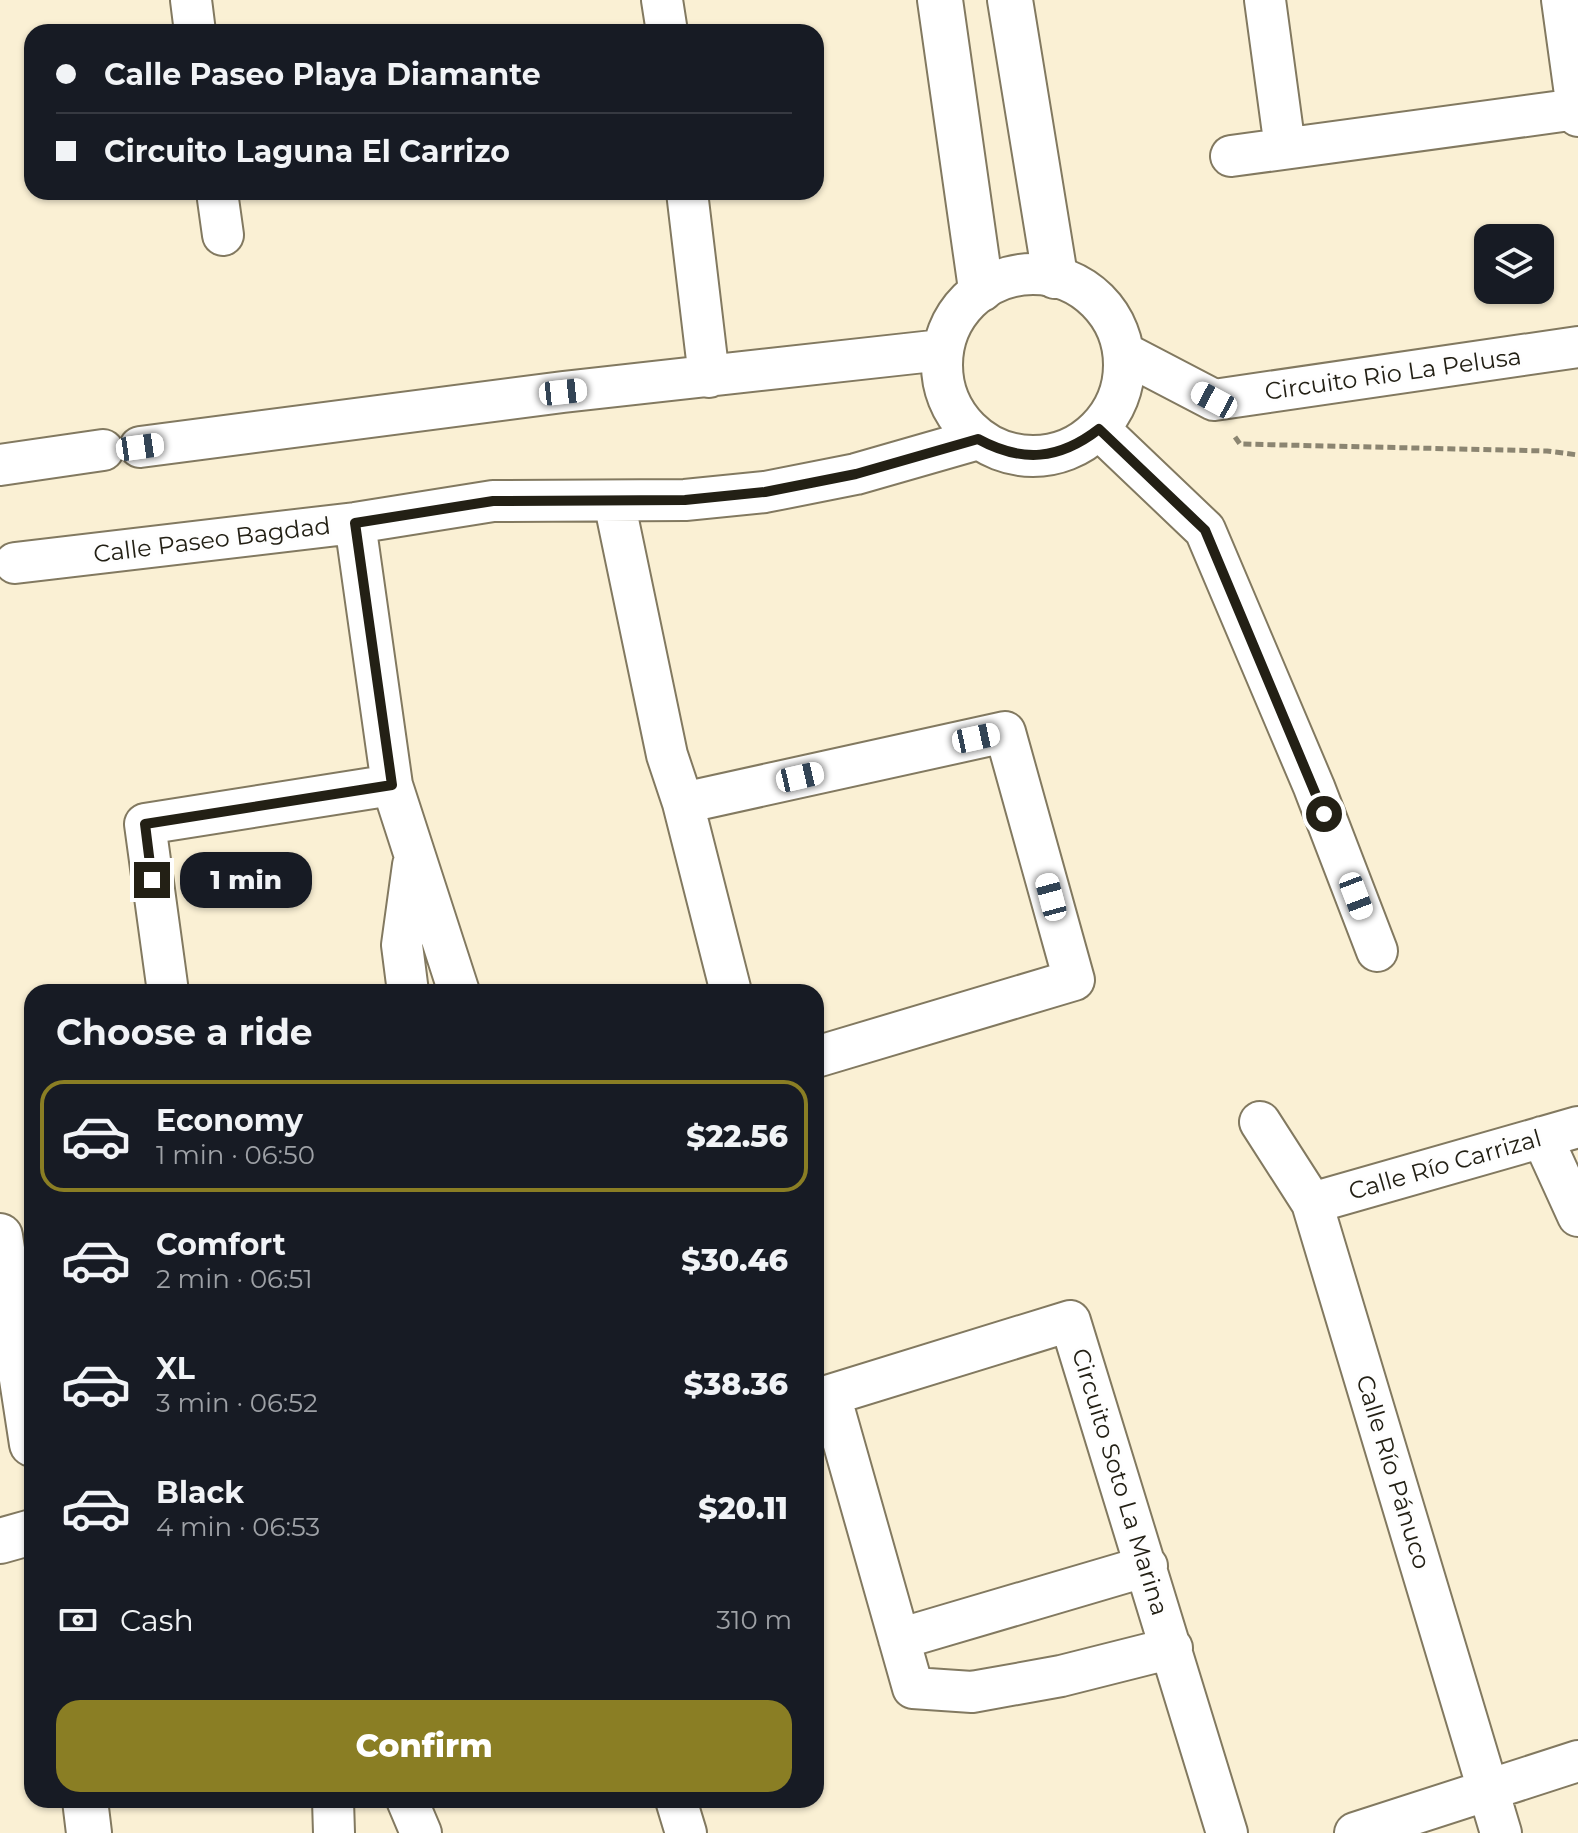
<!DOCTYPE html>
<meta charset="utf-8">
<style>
body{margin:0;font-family:Montserrat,sans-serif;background:#242831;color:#f1f3f6;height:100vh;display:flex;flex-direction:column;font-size:30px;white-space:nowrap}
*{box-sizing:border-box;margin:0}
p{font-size:26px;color:#9ea1a6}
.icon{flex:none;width:44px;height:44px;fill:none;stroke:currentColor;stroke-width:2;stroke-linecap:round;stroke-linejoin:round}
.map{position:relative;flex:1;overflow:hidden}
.drawer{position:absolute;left:24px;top:984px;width:800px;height:824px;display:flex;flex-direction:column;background:#171b24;border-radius:24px;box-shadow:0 2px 6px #0004}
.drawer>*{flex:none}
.hud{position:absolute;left:24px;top:24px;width:800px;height:176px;border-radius:24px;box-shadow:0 2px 6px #0004;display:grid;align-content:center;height:176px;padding:0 32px;background:#171b24}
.controls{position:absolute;left:1474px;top:224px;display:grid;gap:16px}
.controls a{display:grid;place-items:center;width:80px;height:80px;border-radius:16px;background:#171b24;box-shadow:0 2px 6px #0004;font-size:40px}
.end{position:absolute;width:36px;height:36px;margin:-18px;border:10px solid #232015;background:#fff;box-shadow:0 0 0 4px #fff}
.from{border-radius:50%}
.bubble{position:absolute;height:56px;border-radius:24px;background:#171b24;box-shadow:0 2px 6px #0004;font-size:26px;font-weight:800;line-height:56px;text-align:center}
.car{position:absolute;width:24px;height:48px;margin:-24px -12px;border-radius:10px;box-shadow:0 0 6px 2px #0007;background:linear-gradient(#fff 24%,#345 0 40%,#fff 0 76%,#345 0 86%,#fff 0)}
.hud b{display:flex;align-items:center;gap:28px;height:76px;font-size:30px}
.hud b+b{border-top:2px solid #363941}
.hud i{width:20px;height:20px;background:#f1f3f6}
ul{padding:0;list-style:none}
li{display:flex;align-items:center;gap:24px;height:112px;margin:0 16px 12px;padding:0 16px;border:4px solid transparent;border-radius:24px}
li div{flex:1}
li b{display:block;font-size:30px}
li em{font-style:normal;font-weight:800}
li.selected{border-color:#8a7e24}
li>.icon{width:72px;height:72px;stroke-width:1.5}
h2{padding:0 32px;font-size:36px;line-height:96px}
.pay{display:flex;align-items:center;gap:20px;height:88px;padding:0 32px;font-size:30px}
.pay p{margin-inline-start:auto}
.cta{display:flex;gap:16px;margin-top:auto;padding:16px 32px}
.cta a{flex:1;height:92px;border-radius:24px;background:#8a7e24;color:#fff;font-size:32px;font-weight:800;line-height:92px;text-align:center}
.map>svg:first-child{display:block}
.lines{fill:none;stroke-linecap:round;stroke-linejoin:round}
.minor-casing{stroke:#827960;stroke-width:44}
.tertiary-casing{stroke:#827960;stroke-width:48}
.path{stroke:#8b8571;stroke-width:5;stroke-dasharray:8 4;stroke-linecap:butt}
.minor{stroke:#fff;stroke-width:40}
.tertiary{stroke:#fff;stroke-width:44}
.route{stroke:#232015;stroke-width:10}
.labels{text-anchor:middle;stroke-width:6;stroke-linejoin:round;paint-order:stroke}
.street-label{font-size:24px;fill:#232015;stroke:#fefefe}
</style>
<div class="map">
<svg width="1578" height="1833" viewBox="0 0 1578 1833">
<rect width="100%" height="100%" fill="#faf0d4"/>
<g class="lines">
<g class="minor-casing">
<path id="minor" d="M 191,0 L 195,32
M 662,0 L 667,32
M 1265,0 L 1285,148
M 1562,0 L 1578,116
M 1231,156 L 1577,109
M 217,192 L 223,235
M 687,192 L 709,377
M942 365a91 91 0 1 1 182 0a91 91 0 1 1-182 0Z
M 1124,353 L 1214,400 L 1578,347
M 1099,429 L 1205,530 L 1314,787 L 1377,951
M 140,447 L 563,392 L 942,350
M 0,465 L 103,450
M 614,501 L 667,755 L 683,803 L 731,992
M 355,523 L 392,785 L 459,992
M 15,563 L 355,523 L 493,501 L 685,500 L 765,492 L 856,474 L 978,439
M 683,803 L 1005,732 L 1074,980 L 816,1057
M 168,992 L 145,824 L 392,785
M 408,992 L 402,945 L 413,865
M 1260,1122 L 1312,1203 L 1501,1833
M 1542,1137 L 1578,1216
M 1312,1203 L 1578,1127
M 899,1639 L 1147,1566
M 1172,1648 L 1061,1676 L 972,1692 L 913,1688 L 830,1395 L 1070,1321 L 1227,1833
M 333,1800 L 334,1833
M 407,1800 L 421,1833
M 676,1800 L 686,1833
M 1355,1833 L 1578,1761"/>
</g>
<g class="tertiary-casing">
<path id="tertiary" d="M 940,0 L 981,289
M 1010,0 L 1055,276
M 0,1236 L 32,1444
M 0,1541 L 32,1532
M 85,1800 L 89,1833"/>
</g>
<path class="path" d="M 1235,437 L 1240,444 L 1547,451 L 1578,455"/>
<use href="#minor" class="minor"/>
<use href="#tertiary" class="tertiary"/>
</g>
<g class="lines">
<path class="route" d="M 152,880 L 145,824 L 392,785 L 355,523 L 493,501 L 685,500 L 765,492 L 856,474 L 978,439 C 1022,463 1059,460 1099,429 L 1205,530 L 1324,814"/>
</g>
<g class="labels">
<g class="street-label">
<text transform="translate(1393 374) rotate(-8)" y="8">Circuito Rio La Pelusa</text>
<text transform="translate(212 540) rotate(-7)" y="8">Calle Paseo Bagdad</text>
<text transform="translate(1445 1165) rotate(-16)" y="8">Calle Río Carrizal</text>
<text transform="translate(1393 1472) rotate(73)" y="8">Calle Río Pánuco</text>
<text transform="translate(1120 1482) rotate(73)" y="8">Circuito Soto La Marina</text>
</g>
</g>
</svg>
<div class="controls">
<a><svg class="icon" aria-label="layers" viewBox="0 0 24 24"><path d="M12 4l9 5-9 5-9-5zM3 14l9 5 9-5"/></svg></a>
</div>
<i class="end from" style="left:1324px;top:814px"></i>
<i class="end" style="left:152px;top:880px"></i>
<div class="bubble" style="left:180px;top:852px;width:132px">1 min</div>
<i class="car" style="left:563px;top:392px;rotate:84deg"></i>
<i class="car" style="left:1214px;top:400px;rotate:298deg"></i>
<i class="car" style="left:140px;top:447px;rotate:82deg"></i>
<i class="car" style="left:976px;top:738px;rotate:78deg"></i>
<i class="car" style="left:800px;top:777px;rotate:77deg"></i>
<i class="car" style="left:1356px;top:896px;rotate:159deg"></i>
<i class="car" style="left:1051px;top:897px;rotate:345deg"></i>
<div class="hud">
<b><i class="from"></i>Calle Paseo Playa Diamante</b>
<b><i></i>Circuito Laguna El Carrizo</b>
</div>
<section class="drawer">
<h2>Choose a ride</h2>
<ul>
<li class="selected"><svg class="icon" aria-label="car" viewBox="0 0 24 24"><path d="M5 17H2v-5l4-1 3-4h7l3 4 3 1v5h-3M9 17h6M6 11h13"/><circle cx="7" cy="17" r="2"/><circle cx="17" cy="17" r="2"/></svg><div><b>Economy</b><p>1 min · 06:50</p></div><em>$22.56</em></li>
<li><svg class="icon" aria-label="car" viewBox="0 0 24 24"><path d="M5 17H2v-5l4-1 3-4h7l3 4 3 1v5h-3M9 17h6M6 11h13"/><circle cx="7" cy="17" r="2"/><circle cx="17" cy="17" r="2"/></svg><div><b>Comfort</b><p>2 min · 06:51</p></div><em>$30.46</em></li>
<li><svg class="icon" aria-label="car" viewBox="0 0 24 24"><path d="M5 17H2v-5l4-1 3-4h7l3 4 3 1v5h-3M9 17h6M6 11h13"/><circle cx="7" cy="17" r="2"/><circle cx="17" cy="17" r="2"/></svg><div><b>XL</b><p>3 min · 06:52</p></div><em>$38.36</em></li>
<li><svg class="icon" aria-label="car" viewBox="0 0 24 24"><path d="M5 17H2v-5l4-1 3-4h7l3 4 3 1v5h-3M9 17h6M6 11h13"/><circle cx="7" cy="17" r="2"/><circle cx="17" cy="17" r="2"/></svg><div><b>Black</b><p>4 min · 06:53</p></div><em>$20.11</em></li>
</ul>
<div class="pay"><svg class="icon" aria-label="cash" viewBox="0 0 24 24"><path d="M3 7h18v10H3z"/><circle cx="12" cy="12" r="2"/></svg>Cash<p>310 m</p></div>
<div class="cta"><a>Confirm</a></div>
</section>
</div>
